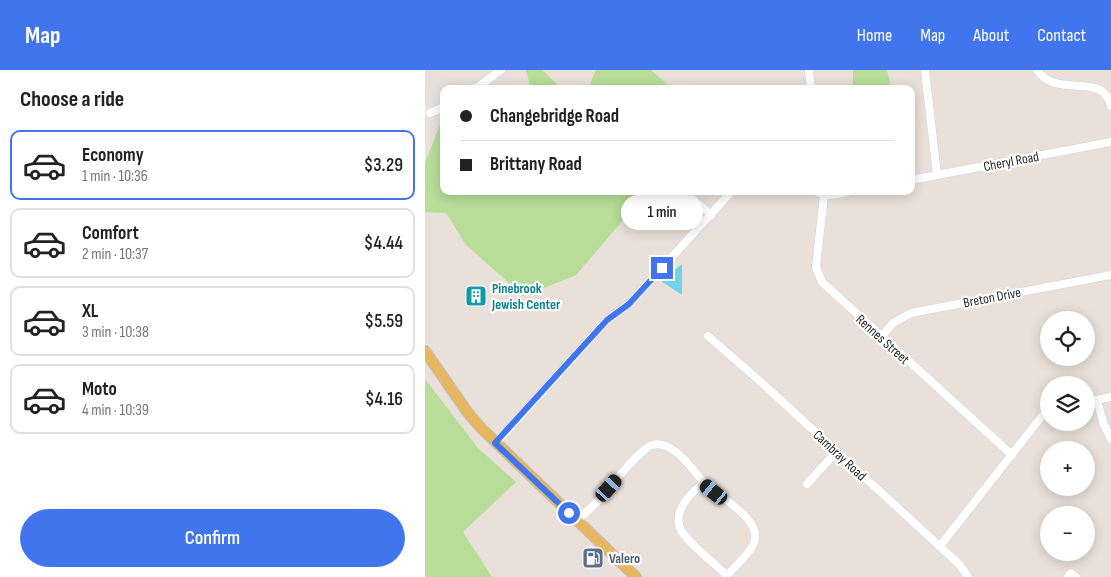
<!DOCTYPE html>
<meta charset="utf-8">
<style>
body{margin:0;font-family:"Sofia Sans Condensed",sans-serif;background:#f6f6f6;color:#222;height:100vh;display:flex;flex-direction:column;font-size:19px;white-space:nowrap}
*{box-sizing:border-box;margin:0}
p{font-size:16px;color:#767676}
.icon{flex:none;width:28px;height:28px;fill:none;stroke:currentColor;stroke-width:2;stroke-linecap:round;stroke-linejoin:round}
.map{position:relative;flex:1;overflow:hidden}
.panel{display:flex;flex-direction:column;background:#fff;width:425px}
.panel>*{flex:none}
.top-card{position:absolute;left:15px;top:15px;width:475px;height:110px;border-radius:10px;box-shadow:0 2px 12px #0003;display:grid;align-content:center;height:110px;padding:0 20px;background:#fff}
.buttons{position:absolute;left:615px;top:241px;display:grid;gap:10px}
.buttons a{display:grid;place-items:center;width:55px;height:55px;border-radius:50%;background:#fff;box-shadow:0 2px 12px #0003;font-size:25px}
.end{position:absolute;width:22px;height:22px;margin:-11px;border:6px solid #4175ee;background:#fff;box-shadow:0 0 0 2px #fff}
.from{border-radius:50%}
.bubble{position:absolute;height:35px;border-radius:18px;background:#fff;box-shadow:0 2px 12px #0003;font-size:16px;font-weight:600;line-height:35px;text-align:center}
.car{position:absolute;width:15px;height:30px;margin:-15px -8px;border-radius:6px;box-shadow:0 0 4px 1px #0007;background:linear-gradient(#222 24%,#8ab4d8 0 40%,#222 0 76%,#8ab4d8 0 86%,#222 0)}
.top-card b{display:flex;align-items:center;gap:18px;height:48px;font-size:19px}
.top-card b+b{border-top:1px solid #e0e0e0}
.top-card i{width:12px;height:12px;background:#222}
ul{padding:0;list-style:none}
li{display:flex;align-items:center;gap:15px;height:70px;margin:0 10px 8px;padding:0 10px;border:2px solid #e0e0e0;border-radius:10px}
li div{flex:1}
li b{display:block;font-size:19px}
li em{font-style:normal;font-weight:600}
li.selected{border-color:#4175ee}
li>.icon{width:45px;height:45px;stroke-width:1.5}
h2{padding:0 20px;font-size:22px;line-height:60px}
.button{display:flex;gap:10px;margin-top:auto;padding:10px 20px}
.button a{flex:1;height:58px;border-radius:30px;background:#4175ee;color:#fff;font-size:20px;font-weight:600;line-height:58px;text-align:center}
header{display:flex;align-items:center;gap:30px;box-sizing:border-box;height:70px;padding:0 25px;background:#4175ee;color:#fff}
header strong{font-size:24px}
nav{display:flex;gap:28px;margin-inline-start:auto;font-size:18px}
main{display:flex;flex:1;min-height:0}
.map>svg:first-child{display:block}
.green{fill:#b7dd98}
.water{fill:#71d4e6}
.lines{fill:none;stroke-linecap:round;stroke-linejoin:round}
.minor-casing{stroke:#ced3df;stroke-width:9}
.major-casing{stroke:#bebebe;stroke-width:12}
.minor{stroke:#fff;stroke-width:8}
.major{stroke:#e7b760;stroke-width:10}
.route{stroke:#4175ee;stroke-width:6}
.labels{text-anchor:middle;stroke-width:4.5;stroke-linejoin:round;paint-order:stroke}
.street-label{font-size:14px;fill:#272727;stroke:#fff}
.culture-label{font-size:14px;font-weight:bold;fill:#0d838f;stroke:#fff;text-anchor:start}
.service-label{font-size:14px;font-weight:bold;fill:#4e5e75;stroke:#fff;text-anchor:start}
</style>
<header>
<strong>Map</strong>
<nav><a>Home</a><a>Map</a><a>About</a><a>Contact</a></nav>
</header>
<main>
<section class="panel">
<h2>Choose a ride</h2>
<ul>
<li class="selected"><svg class="icon" aria-label="car" viewBox="0 0 24 24"><path d="M5 17H2v-5l4-1 3-4h7l3 4 3 1v5h-3M9 17h6M6 11h13"/><circle cx="7" cy="17" r="2"/><circle cx="17" cy="17" r="2"/></svg><div><b>Economy</b><p>1 min · 10:36</p></div><em>$3.29</em></li>
<li><svg class="icon" aria-label="car" viewBox="0 0 24 24"><path d="M5 17H2v-5l4-1 3-4h7l3 4 3 1v5h-3M9 17h6M6 11h13"/><circle cx="7" cy="17" r="2"/><circle cx="17" cy="17" r="2"/></svg><div><b>Comfort</b><p>2 min · 10:37</p></div><em>$4.44</em></li>
<li><svg class="icon" aria-label="car" viewBox="0 0 24 24"><path d="M5 17H2v-5l4-1 3-4h7l3 4 3 1v5h-3M9 17h6M6 11h13"/><circle cx="7" cy="17" r="2"/><circle cx="17" cy="17" r="2"/></svg><div><b>XL</b><p>3 min · 10:38</p></div><em>$5.59</em></li>
<li><svg class="icon" aria-label="car" viewBox="0 0 24 24"><path d="M5 17H2v-5l4-1 3-4h7l3 4 3 1v5h-3M9 17h6M6 11h13"/><circle cx="7" cy="17" r="2"/><circle cx="17" cy="17" r="2"/></svg><div><b>Moto</b><p>4 min · 10:39</p></div><em>$4.16</em></li>
</ul>
<div class="button"><a>Confirm</a></div>
</section>
<div class="map">
<svg width="686" height="507" viewBox="0 0 686 507">
<rect width="100%" height="100%" fill="#e9e0d9"/>
<path class="green" d="M 101,0 L 117,0 L 137,19 L 106,19 Z
M 171,0 L 226,0 L 248,19 L 150,19 L 164,17 Z
M 428,0 L 462,0 L 466,18 L 428,19 Z
M 17,50 L 19,50 L 19,121 L 223,121 L 151,205 L 99,226 L 41,175 L 21,143 L 0,142 L 0,93 Z
M 0,309 L 53,378 L 91,412 L 38,462 L 67,507 L 0,507 Z"/>
<path class="water" d="M 257,194 L 257,225 L 236,211 Z"/>
<g class="lines">
<g class="minor-casing">
<path id="minor" d="M 384,0 L 386,19
M 500,0 L 512,105
M 612,0 C 632,30 678,0 686,36
M 50,19 L 76,0
M 5,43 L 19,37
M 486,110 L 686,72
M 259,121 L 286,145
M 390,121 C 402,128 414,124 427,121
M 399,125 L 391,197 L 397,212 L 587,385
M 283,266 L 337,313 L 535,495 L 543,507
M 456,267 L 468,253 L 486,243 L 686,205
M 672,330 L 679,355 L 686,369
M 661,332 L 686,327
M 71,373 L 182,250 L 204,234 L 307,121
M 279,413 C 266,422 248,441 255,458 C 260,471 291,495 302,505
M 382,414 L 411,382
M 152,451 C 159,444 167,437 174,430 C 186,417 213,380 227,375 C 246,369 265,396 275,408 C 288,425 342,449 328,475 C 322,487 309,497 300,507
M 515,476 L 617,346 L 624,341
M 643,507 L 646,503 L 651,507"/>
</g>
<g class="major-casing">
<path id="major" d="M 0,281 L 43,343 L 57,359 L 211,507"/>
</g>
<use href="#minor" class="minor"/>
<use href="#major" class="major"/>
</g>
<g class="lines">
<path class="route" d="M 144,443 L 70,373 L 182,250 L 204,234 L 237,198"/>
</g>
<defs>
<g id="building-square" transform="scale(1.125)"><rect x="-9" y="-9" width="18" height="18" rx="4" fill="#0f9aa8" stroke="#fff"/><path d="M-4-6H4V6H1V3H-1V6H-4ZM-2.5-4.3h1.7v1.8h-1.7ZM.8-4.3h1.7v1.8H.8ZM-2.5-1h1.7V.8h-1.7ZM.8-1h1.7V.8H.8Z" fill="#fff"/></g>
<g id="fuel-square" transform="scale(1.125)"><rect x="-9" y="-9" width="18" height="18" rx="4" fill="#5c6f8a" stroke="#fff"/><path d="M-5.5-6h7V0h2V4h1.3V-2.5L3-4.5l.8-.8L6-3V5H2.5V1h-1V6h-7ZM-4.2-4.7v3.2H.2V-4.7Z" fill="#fff"/></g>
</defs>
<g fill-rule="evenodd">
<use href="#building-square" x="51" y="226"/>
<use href="#fuel-square" x="168" y="488"/>
</g>
<g class="labels">
<g class="street-label">
<text transform="translate(586 91) rotate(-11)" y="5">Cheryl Road</text>
<text transform="translate(567 227) rotate(-11)" y="5">Breton Drive</text>
<text transform="translate(458 269) rotate(42)" y="5">Rennes Street</text>
<text transform="translate(415 385) rotate(43)" y="5">Cambray Road</text>
</g>
<g class="culture-label">
<text x="67" y="223">Pinebrook<tspan x="67" dy="16">Jewish Center</tspan></text>
</g>
<g class="service-label">
<text x="184" y="493">Valero</text>
</g>
</g>
</svg>
<div class="buttons">
<a><svg class="icon" aria-label="locate" viewBox="0 0 24 24"><circle cx="12" cy="12" r="6"/><path d="M12 2v4M12 18v4M2 12h4M18 12h4"/></svg></a>
<a><svg class="icon" aria-label="layers" viewBox="0 0 24 24"><path d="M12 4l9 5-9 5-9-5zM3 14l9 5 9-5"/></svg></a>
<a>+</a>
<a>−</a>
</div>
<i class="end from" style="left:144px;top:443px"></i>
<i class="end" style="left:237px;top:198px"></i>
<div class="bubble" style="left:196px;top:125px;width:82px">1 min</div>
<i class="car" style="left:184px;top:418px;rotate:42deg"></i>
<i class="car" style="left:289px;top:422px;rotate:309deg"></i>
<div class="top-card">
<b><i class="from"></i>Changebridge Road</b>
<b><i></i>Brittany Road</b>
</div>
</div>
</main>
